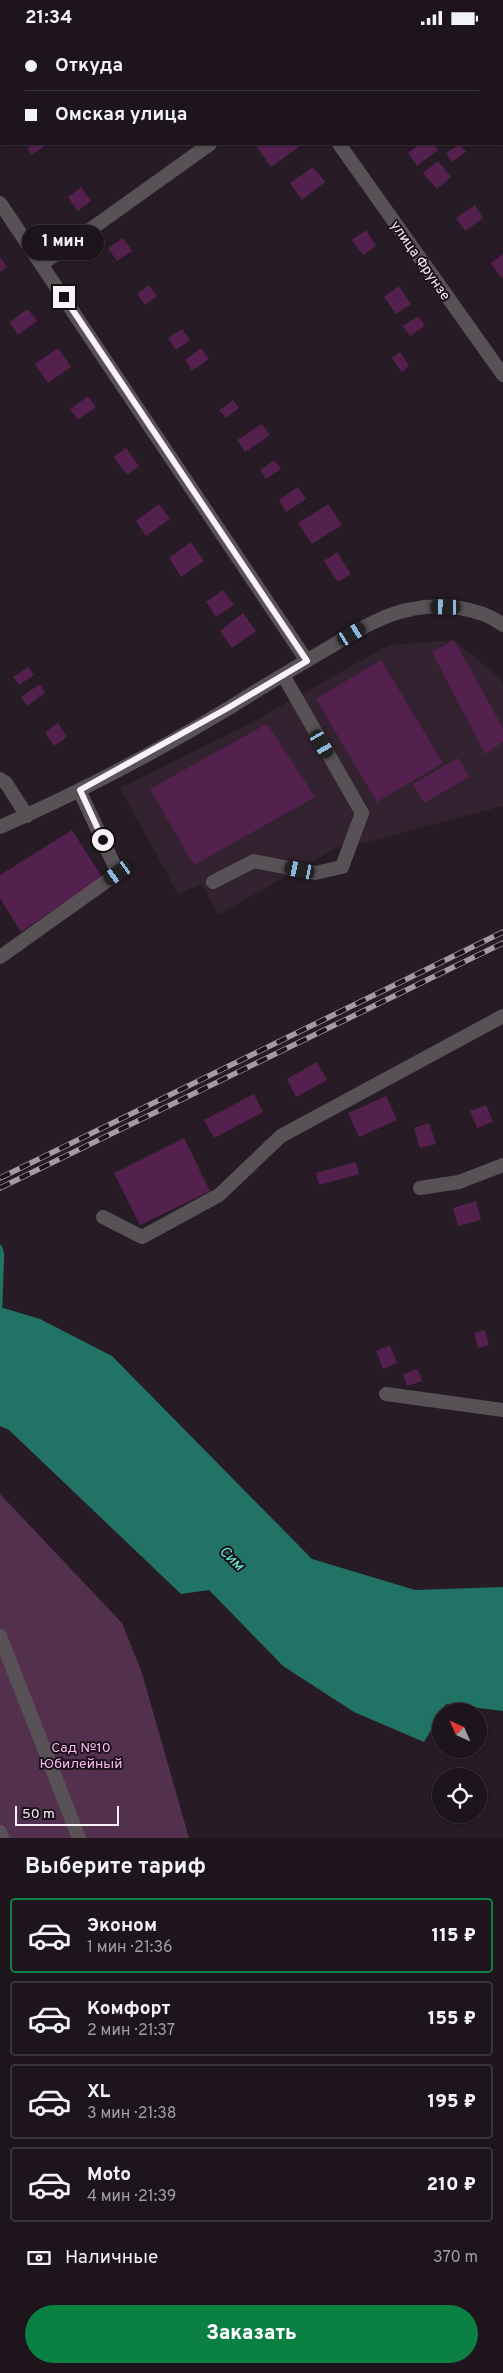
<!DOCTYPE html>
<html lang="ru">
<meta charset="utf-8">
<style>
body{margin:0;font-family:Overpass,sans-serif;background:#2a2129;color:#f1f3f6;height:100vh;display:flex;flex-direction:column;font-size:19px;white-space:nowrap}
*{box-sizing:border-box;margin:0}
p{font-size:16px;color:#a09ea3}
.icon{flex:none;width:28px;height:28px;fill:none;stroke:currentColor;stroke-width:2;stroke-linecap:round;stroke-linejoin:round}
.map{position:relative;height:1803px;overflow:hidden}
.drawer{display:flex;flex-direction:column;background:#1d141c;flex:1}
.drawer>*{flex:none}
.banner{position:absolute;left:0px;top:0px;width:504px;height:110px;box-shadow:0 1px 4px #0004,0 0 0 1px #3b333b;display:grid;align-content:center;height:110px;padding:0 25px;background:#1d141c}
.needle{width:32px;rotate:315deg}
.controls{position:absolute;left:432px;top:1668px;display:grid;gap:10px}
.controls a{display:grid;place-items:center;width:55px;height:55px;border-radius:50%;background:#1d141c;box-shadow:0 1px 4px #0004,0 0 0 1px #3b333b;font-size:25px}
.scale{position:absolute;left:15px;bottom:12px;width:104px;box-sizing:border-box;padding-left:5px;border:2px solid #f9f1f7;border-top:0;font-size:14px;line-height:18px;white-space:nowrap;color:#f9f1f7;-webkit-text-stroke:4px #1d121b;paint-order:stroke}
.end{position:absolute;width:22px;height:22px;margin:-11px;border:6px solid #f9f1f7;background:#111;box-shadow:0 0 0 2px #111}
.from{border-radius:50%}
.bubble{position:absolute;height:35px;border-radius:18px;background:#1d141c;box-shadow:0 1px 4px #0004,0 0 0 1px #3b333b;font-size:16px;font-weight:800;line-height:35px;text-align:center}
.car{position:absolute;width:15px;height:30px;margin:-15px -8px;border-radius:6px;box-shadow:0 0 4px 1px #0007;background:linear-gradient(#222 24%,#8ab4d8 0 40%,#222 0 76%,#8ab4d8 0 86%,#222 0)}
.banner b{display:flex;align-items:center;gap:18px;height:48px;font-size:19px}
.banner b+b{border-top:1px solid #3b333b}
.banner i{width:12px;height:12px;background:#f1f3f6}
ul{padding:0;list-style:none}
li{display:flex;align-items:center;gap:15px;height:75px;margin:0 10px 8px;padding:0 15px;border:2px solid #3b333b;border-radius:5px}
li div{flex:1}
li b{display:block;font-size:19px}
li em{font-style:normal;font-weight:800}
li.selected{border-color:#0b8043}
li>.icon{width:45px;height:45px;stroke-width:1.5}
h2{padding:0 25px;font-size:22px;line-height:60px}
.pay{display:flex;align-items:center;gap:12px;height:55px;padding:0 25px;font-size:19px}
.pay p{margin-inline-start:auto}
.primary-button{display:flex;gap:10px;margin-top:auto;padding:10px 25px}
.primary-button a{flex:1;height:58px;border-radius:30px;background:#0b8043;color:#fff;font-size:20px;font-weight:800;line-height:58px;text-align:center}
.status{display:flex;justify-content:space-between;align-items:center;height:35px;padding:0 25px;background:#1d141c;direction:ltr}
.status svg{height:14px;fill:currentColor}
.map>svg:first-child{display:block}
.built{fill:#332230}
.green{fill:#54304f}
.water{fill:#217366}
.lines{fill:none;stroke-linecap:round;stroke-linejoin:round}
.stream{stroke:#217366;stroke-width:4.5}
.building{fill:#54214f}
.minor{stroke:#585257;stroke-width:14}
.rail-casing{stroke:#a49aa2;stroke-width:5.5}
.rail{stroke:#1d121b;stroke-width:4;stroke-dasharray:11;stroke-linecap:butt}
.route{stroke:#f9f1f7;stroke-width:6}
.labels{text-anchor:middle;stroke-width:4;stroke-linejoin:round;paint-order:stroke}
.street-label{font-size:14px;fill:#f9f1f7;stroke:#1d121b}
.park-label{font-size:14px;fill:#f9b8ef;stroke:#1d121b}
.water-label{font-size:15px;font-style:italic;fill:#60f1d9;stroke:#1d121b}
</style>
<div class="status"><b>21:34</b><svg viewBox="0 0 49 12"><path d="M0 12V9h3v3zM5 12V6h3v6zM10 12V3h3v9zM15 12V0h3v12zM26 1h20v11H26zM47 4h2v5h-2z"/></svg></div>
<div class="map">
<svg width="503" height="1803" viewBox="0 0 503 1803">
<rect width="100%" height="100%" fill="#271b25"/>
<path class="built" d="M 454,605 L 501,644 L 503,651 L 503,771 L 360,809 L 345,808 L 218,880 L 202,849 L 178,859 L 120,753 L 249,689 L 389,610 Z"/>
<path class="green" d="M 0,1459 L 122,1588 L 142,1638 L 189,1803 L 0,1803 Z"/>
<path class="water" d="M 0,1272 L 40,1284 L 112,1321 L 312,1524 L 415,1555 L 503,1552 L 503,1676 L 446,1669 L 424,1707 L 354,1677 L 283,1631 L 209,1555 L 181,1559 L 9,1395 L 0,1391 Z"/>
<g class="lines">
<path class="stream" d="M 0,1212 L 2,1219 L 0,1274"/>
</g>
<path class="building" d="M 34,109 L 45,109 L 46,110 L 32,120 L 27,113 Z
M 260,109 L 296,109 L 299,112 L 271,132 L 256,111 Z
M 420,109 L 433,109 L 438,115 L 417,131 L 408,118 Z
M 460,109 L 466,117 L 452,127 L 446,118 Z
M 438,126 L 451,142 L 437,154 L 423,138 Z
M 313,132 L 325,147 L 302,165 L 290,148 Z
M 81,152 L 91,166 L 78,176 L 68,162 Z
M 475,170 L 483,183 L 465,196 L 456,183 Z
M 366,195 L 376,211 L 363,220 L 352,205 Z
M 123,203 L 132,216 L 117,226 L 108,213 Z
M 503,219 L 503,242 L 501,243 L 491,228 Z
M 0,222 L 7,232 L 0,237 Z
M 149,250 L 157,261 L 145,270 L 137,259 Z
M 399,251 L 411,269 L 396,279 L 384,262 Z
M 28,274 L 37,286 L 18,300 L 9,287 Z
M 418,281 L 425,291 L 410,301 L 403,291 Z
M 182,294 L 190,305 L 176,315 L 168,303 Z
M 58,313 L 71,332 L 48,348 L 35,329 Z
M 201,313 L 209,324 L 192,336 L 185,325 Z
M 400,317 L 409,331 L 402,337 L 392,323 Z
M 88,361 L 96,372 L 78,385 L 70,374 Z
M 233,365 L 239,373 L 226,383 L 219,375 Z
M 262,389 L 270,400 L 245,417 L 237,405 Z
M 126,413 L 139,431 L 127,440 L 114,422 Z
M 274,425 L 281,434 L 266,444 L 260,435 Z
M 298,452 L 306,464 L 286,477 L 279,465 Z
M 159,469 L 170,484 L 146,501 L 136,486 Z
M 328,469 L 342,490 L 312,509 L 298,488 Z
M 191,507 L 204,526 L 181,542 L 169,523 Z
M 337,517 L 351,539 L 338,547 L 324,526 Z
M 223,555 L 234,570 L 216,582 L 206,567 Z
M 243,578 L 256,596 L 232,613 L 220,596 Z
M 454,605 L 503,693 L 503,707 L 485,719 L 432,617 Z
M 381,625 L 443,728 L 377,767 L 316,664 Z
M 28,632 L 34,640 L 19,650 L 13,642 Z
M 40,649 L 45,658 L 27,671 L 21,662 Z
M 58,688 L 67,702 L 54,711 L 45,697 Z
M 267,689 L 315,762 L 194,830 L 150,754 Z
M 458,723 L 469,742 L 424,768 L 413,749 Z
M 72,795 L 102,842 L 21,897 L 0,863 L 0,840 Z
M 317,1027 L 327,1045 L 296,1062 L 287,1044 Z
M 254,1059 L 263,1077 L 214,1103 L 204,1085 Z
M 386,1061 L 397,1085 L 359,1102 L 348,1078 Z
M 486,1070 L 493,1087 L 477,1093 L 470,1076 Z
M 429,1088 L 436,1109 L 420,1113 L 414,1093 Z
M 184,1103 L 210,1156 L 140,1190 L 114,1138 Z
M 356,1127 L 359,1139 L 319,1150 L 316,1138 Z
M 476,1166 L 481,1185 L 458,1191 L 453,1173 Z
M 485,1295 L 489,1310 L 478,1313 L 474,1298 Z
M 390,1310 L 397,1328 L 383,1334 L 376,1316 Z
M 418,1334 L 422,1346 L 407,1351 L 403,1339 Z"/>
<g class="lines">
<path class="minor" d="M 259,0 L 260,1
M 359,1 L 361,0
M 339,109 L 503,340
M 0,168 L 307,626
M 42,229 L 210,109
M 0,744 L 6,748 L 27,781
M 0,792 C 78,758 156,717 229,673 C 262,652 296,632 330,612 C 355,597 383,579 412,574 C 440,568 480,572 503,590
M 213,847 L 254,826 L 315,838 L 342,832 L 362,778 L 283,640
M 0,922 L 118,838 L 79,755
M 420,1153 L 459,1147 L 503,1130
M 103,1182 L 142,1202 L 219,1160 L 281,1101 L 503,981
M 386,1359 L 503,1375
M 0,1601 L 79,1803
M 0,1797 L 2,1803"/>
<g class="rail-casing">
<path id="rail" d="M 0,1143 L 503,897
M 0,1153 L 503,908"/>
</g>
<use href="#rail" class="rail"/>
</g>
<g class="lines">
<path class="route" d="M 64,262 L 307,626 L 226,674 L 80,755 L 103,805"/>
</g>
<g class="labels">
<g class="street-label">
<text transform="translate(421 225) rotate(55)" y="5">улица Фрунзе</text>
</g>
<g class="park-label">
<text x="81" y="1717">Сад №10<tspan x="81" dy="16">Юбилейный</tspan></text>
</g>
<g class="water-label">
<text transform="translate(232 1523) rotate(44)" y="5">Сим</text>
</g>
</g>
</svg>
<div class="controls">
<a><svg class="needle" viewBox="-14 -14 28 28"><path d="M0-13l5 13h-10z" fill="#e53935"/><path d="M0 13l5-13h-10z" fill="#a09ea3"/></svg></a>
<a><svg class="icon" aria-label="locate" viewBox="0 0 24 24"><circle cx="12" cy="12" r="6"/><path d="M12 2v4M12 18v4M2 12h4M18 12h4"/></svg></a>
</div>
<div class="scale">50 m</div>
<i class="end from" style="left:103px;top:805px"></i>
<i class="end" style="left:64px;top:262px"></i>
<div class="bubble" style="left:22px;top:190px;width:82px">1 мин</div>
<i class="car" style="left:446px;top:572px;rotate:271deg"></i>
<i class="car" style="left:352px;top:599px;rotate:59deg"></i>
<i class="car" style="left:322px;top:709px;rotate:150deg"></i>
<i class="car" style="left:300px;top:835px;rotate:282deg"></i>
<i class="car" style="left:118px;top:838px;rotate:235deg"></i>
<div class="banner">
<b><i class="from"></i>Откуда</b>
<b><i></i>Омская улица</b>
</div>
</div>
<section class="drawer">
<h2>Выберите тариф</h2>
<ul>
<li class="selected"><svg class="icon" aria-label="car" viewBox="0 0 24 24"><path d="M5 17H2v-5l4-1 3-4h7l3 4 3 1v5h-3M9 17h6M6 11h13"/><circle cx="7" cy="17" r="2"/><circle cx="17" cy="17" r="2"/></svg><div><b>Эконом</b><p>1 мин · 21:36</p></div><em>115 ₽</em></li>
<li><svg class="icon" aria-label="car" viewBox="0 0 24 24"><path d="M5 17H2v-5l4-1 3-4h7l3 4 3 1v5h-3M9 17h6M6 11h13"/><circle cx="7" cy="17" r="2"/><circle cx="17" cy="17" r="2"/></svg><div><b>Комфорт</b><p>2 мин · 21:37</p></div><em>155 ₽</em></li>
<li><svg class="icon" aria-label="car" viewBox="0 0 24 24"><path d="M5 17H2v-5l4-1 3-4h7l3 4 3 1v5h-3M9 17h6M6 11h13"/><circle cx="7" cy="17" r="2"/><circle cx="17" cy="17" r="2"/></svg><div><b>XL</b><p>3 мин · 21:38</p></div><em>195 ₽</em></li>
<li><svg class="icon" aria-label="car" viewBox="0 0 24 24"><path d="M5 17H2v-5l4-1 3-4h7l3 4 3 1v5h-3M9 17h6M6 11h13"/><circle cx="7" cy="17" r="2"/><circle cx="17" cy="17" r="2"/></svg><div><b>Moto</b><p>4 мин · 21:39</p></div><em>210 ₽</em></li>
</ul>
<div class="pay"><svg class="icon" aria-label="cash" viewBox="0 0 24 24"><path d="M3 7h18v10H3z"/><circle cx="12" cy="12" r="2"/></svg>Наличные<p>370 m</p></div>
<div class="primary-button"><a>Заказать</a></div>
</section>
